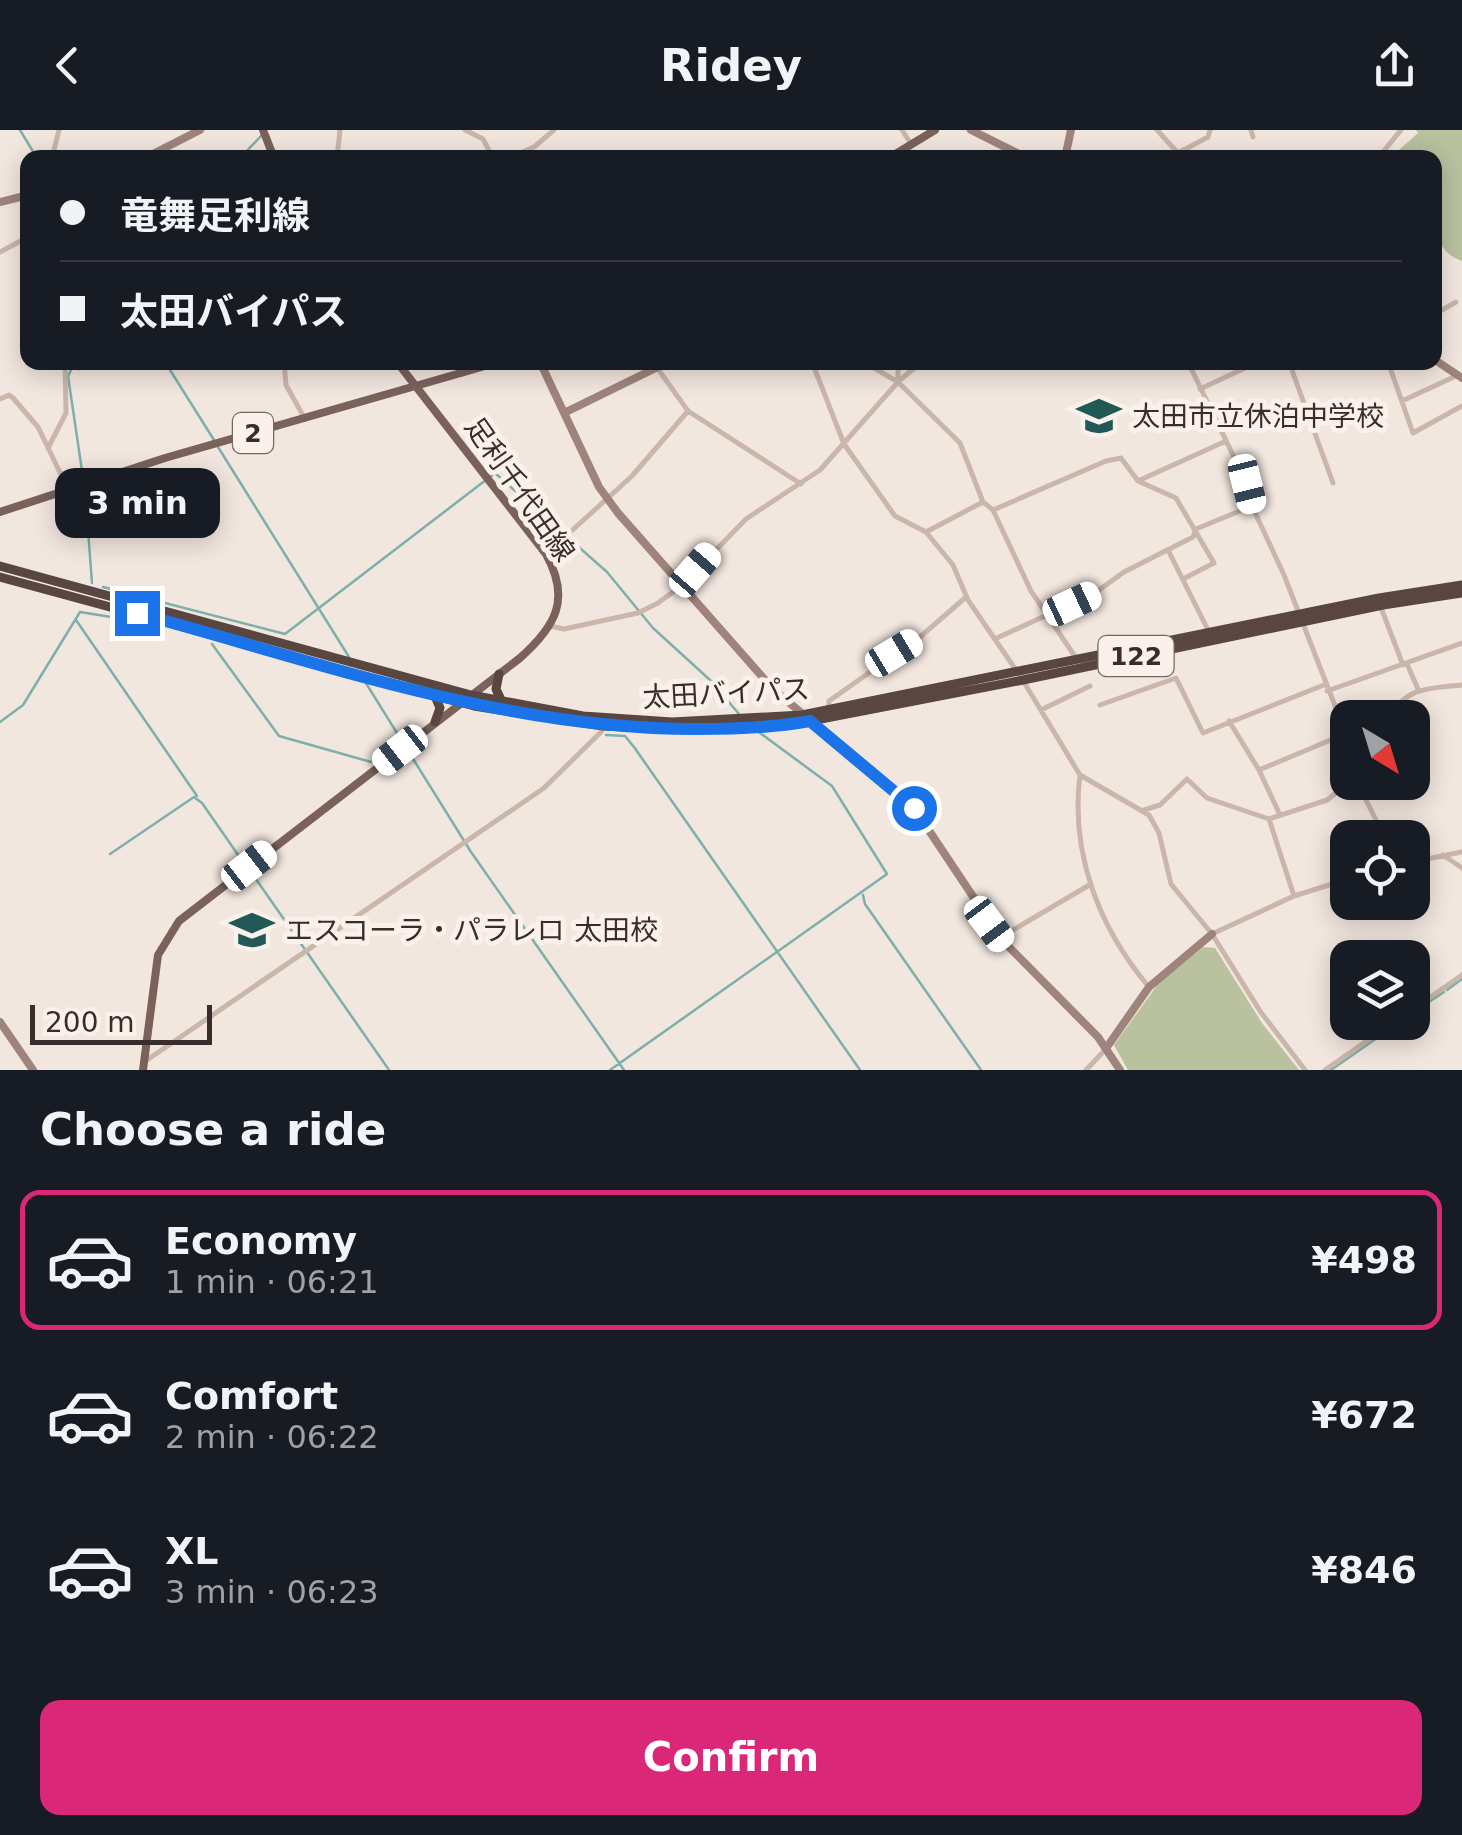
<!DOCTYPE html>
<meta charset="utf-8">
<style>
body{margin:0;font-family:"DejaVu Sans","Noto Sans JP",sans-serif;background:#242831;color:#f1f3f6;height:100vh;display:flex;flex-direction:column;font-size:38px;white-space:nowrap}
*{box-sizing:border-box;margin:0}
p{font-size:32px;color:#9ea1a6}
.icon{flex:none;width:55px;height:55px;fill:none;stroke:currentColor;stroke-width:2;stroke-linecap:round;stroke-linejoin:round}
.map{position:relative;height:940px;overflow:hidden}
.side{display:flex;flex-direction:column;background:#171b24;flex:1}
.side>*{flex:none}
.banner{position:absolute;left:20px;top:20px;width:1422px;height:220px;border-radius:20px;box-shadow:0 5px 25px #0003;display:grid;align-content:center;height:220px;padding:0 40px;background:#171b24}
.needle{width:65px;rotate:142deg}
.fabs{position:absolute;left:1330px;top:570px;display:grid;gap:20px}
.fabs a{display:grid;place-items:center;width:100px;height:100px;border-radius:20px;background:#171b24;box-shadow:0 5px 25px #0003;font-size:50px}
.scale{position:absolute;left:30px;bottom:25px;width:182px;box-sizing:border-box;padding-left:10px;border:5px solid #382d2a;border-top:0;font-size:28px;line-height:35px;white-space:nowrap;color:#382d2a;-webkit-text-stroke:8px #faf1eb;paint-order:stroke}
.end{position:absolute;width:45px;height:45px;margin:-22px;border:12px solid #1a73e8;background:#fff;box-shadow:0 0 0 5px #fff}
.from{border-radius:50%}
.bubble{position:absolute;height:70px;border-radius:20px;background:#171b24;box-shadow:0 5px 25px #0003;font-size:32px;font-weight:700;line-height:70px;text-align:center}
.car{position:absolute;width:30px;height:60px;margin:-30px -15px;border-radius:12px;box-shadow:0 0 8px 2px #0007;background:linear-gradient(#fff 24%,#345 0 40%,#fff 0 76%,#345 0 86%,#fff 0)}
.banner b{display:flex;align-items:center;gap:35px;height:95px;font-size:38px}
.banner b+b{border-top:2px solid #363941}
.banner i{width:25px;height:25px;background:#f1f3f6}
ul{padding:0;list-style:none}
li{display:flex;align-items:center;gap:30px;height:140px;margin:0 20px 15px;padding:0 20px;border:5px solid transparent;border-radius:20px}
li div{flex:1}
li b{display:block;font-size:38px}
li em{font-style:normal;font-weight:700}
li.on{border-color:#db2777}
li>.icon{width:90px;height:90px;stroke-width:1.5}
h2{padding:0 40px;font-size:45px;line-height:120px}
.action{display:flex;gap:20px;margin-top:auto;padding:20px 40px}
.action a{flex:1;height:115px;border-radius:20px;background:#db2777;color:#fff;font-size:40px;font-weight:700;line-height:115px;text-align:center}
header{display:flex;justify-content:space-between;align-items:center;height:130px;padding:0 40px;background:#171b24;font-size:45px;font-weight:700}
.map>svg:first-child{display:block}
.garden{fill:#b9c19f}
.lines{fill:none;stroke-linecap:round;stroke-linejoin:round}
.stream{stroke:#7eafab;stroke-width:2.5}
.street{stroke:#cab6ab;stroke-width:5}
.secondary{stroke:#9e847c;stroke-width:8}
.primary{stroke:#7a625b;stroke-width:8}
.highway{stroke:#594641;stroke-width:9}
.route{stroke:#1a73e8;stroke-width:12}
.labels{text-anchor:middle;stroke-width:10;stroke-linejoin:round;paint-order:stroke}
.shield{fill:#faf1eb;stroke:#726864;stroke-width:2.5}
.shield-label{font-size:25px;font-weight:bold;fill:#382d2a}
.poi-label{font-size:28px;fill:#382d2a;stroke:#faf1eb;text-anchor:start}
.street-label{font-size:28px;fill:#382d2a;stroke:#faf1eb}
</style>
<header><svg class="icon" aria-label="back" viewBox="0 0 24 24"><path d="M15 5l-7 7 7 7"/></svg>Ridey<svg class="icon" aria-label="share" viewBox="0 0 24 24"><path d="M12 15V3M7 8l5-5 5 5M5 13v7h14v-7"/></svg></header>
<div class="map">
<svg width="1462" height="940" viewBox="0 0 1462 940">
<rect width="100%" height="100%" fill="#f2e7df"/>
<path class="garden" d="M 1416,0 L 1462,0 L 1462,131 C 1422,118 1435,61 1435,28 L 1391,27 L 1418,3 Z
M 1203,817 L 1215,818 L 1262,893 L 1299,940 L 1128,940 L 1114,915 L 1158,854 Z"/>
<g class="lines">
<path class="stream" d="M 20,0 L 37,28
M 240,28 L 262,5
M 75,232 L 68,246 L 85,361 L 92,453
M 165,232 L 214,310
M 218,317 L 349,527
M 103,457 L 285,504 L 495,343 L 607,442 L 653,498 L 710,550 L 739,584
M 76,490 L 197,666
M 212,514 L 279,606 L 371,632
M 364,550 L 471,722 L 624,940
M 0,592 L 23,575 L 80,482 L 136,491
M 606,605 L 625,606 L 634,617 L 860,940
M 110,724 L 194,667 L 202,673 L 243,732
M 251,742 L 389,940
M 863,765 L 865,774 L 981,940
M 1447,860 L 1462,849
M 1412,883 L 1444,862
M 610,940 L 887,744 L 832,656 L 756,600
M 1331,940 L 1400,892"/>
<path class="street" d="M 465,0 L 483,9 L 493,28
M 902,0 L 911,14
M 1157,0 L 1178,23 L 1208,7 L 1210,0
M 1251,0 L 1253,7
M 52,28 L 59,0
M 337,28 L 340,0
M 509,28 L 534,17 L 554,0
M 1378,28 L 1401,0
M 0,122 L 28,107
M 1435,184 L 1456,172
M 284,232 L 286,255 L 305,289
M 653,232 L 688,281 L 801,354
M 812,232 L 844,314 L 895,386 L 926,402 L 953,435 L 968,470 L 1016,540
M 864,232 L 898,252 L 960,313 L 983,372
M 898,232 L 898,252
M 1188,232 L 1247,354 L 1252,376 L 1284,445 L 1348,609
M 1289,232 L 1333,353
M 1388,232 L 1413,303 L 1462,276
M 64,234 L 79,238
M 1200,259 L 1258,232
M 0,269 L 9,265 L 13,268 L 38,297 L 68,359
M 1402,271 L 1458,245
M 48,318 L 66,283 L 65,232
M 1138,351 L 1176,368 L 1214,433 L 1183,449
M 993,380 L 1106,331 L 1121,328 L 1138,351 L 1226,311
M 926,402 L 983,372 L 993,380 L 1031,461 L 1076,528
M 1168,420 L 1209,502
M 546,424 L 632,346 L 688,281
M 1380,475 L 1403,535
M 550,496 L 564,499 L 638,483 L 658,473 L 681,456 L 746,389 L 820,340 L 898,252 L 921,232
M 997,508 L 1095,463 L 1124,442 L 1193,407 L 1196,399 L 1252,376
M 1407,534 L 1418,559
M 1022,549 L 1080,645 L 1149,685 L 1159,703 L 1171,754 L 1212,804 L 1260,881 L 1305,940
M 1327,561 L 1462,513
M 1100,575 L 1176,548 L 1203,603 L 1324,555
M 829,580 L 829,571 L 920,507 L 966,467
M 1041,580 L 1090,556
M 1390,588 C 1405,556 1432,558 1462,555
M 1229,591 L 1259,640 L 1280,685
M 1259,640 L 1345,604
M 1080,645 C 1070,723 1099,798 1149,857
M 1357,652 L 1385,708
M 1144,680 L 1160,675 L 1187,649 L 1207,668 L 1269,689 L 1327,670 L 1350,652
M 1269,689 L 1294,766
M 1443,725 L 1462,738
M 1412,732 L 1462,722
M 1212,804 L 1294,766 L 1348,749
M 1002,810 L 1013,800 L 1091,754
M 1412,880 L 1462,845
M 144,932 L 544,658 L 601,602 L 603,596
M 1086,940 L 1105,920
M 1325,940 L 1394,892"/>
<path class="secondary" d="M 971,0 L 1027,28
M 145,28 L 200,0
M 1065,28 L 1071,0
M 0,72 L 28,65
M 1435,230 L 1462,248
M 540,232 L 599,357 L 618,383 L 773,559 L 914,678 L 1002,810 L 1098,907 L 1120,940
M 566,282 L 668,232
M 0,892 L 33,940
M 1107,917 L 1149,857 L 1212,804"/>
<path class="primary" d="M 263,0 L 274,28
M 889,28 L 935,0
M 0,382 L 165,328 L 499,232
M 143,940 L 158,825 L 179,791 L 520,528 C 556,496 571,469 546,424 L 397,232"/>
<path class="highway" d="M 0,436 L 471,565 L 583,586 L 672,592 L 802,585 L 1379,468 L 1462,455
M 0,447 L 474,576 L 603,596 L 669,599 L 742,599 L 795,594 L 1023,550 L 1383,475 L 1462,463
M 499,544 L 496,559 L 502,572
M 435,566 L 440,578 L 435,592"/>
</g>
<g class="lines">
<path class="route" d="M 137,483 C 321,533 503,599 696,599 C 734,599 773,598 810,591 L 914,678"/>
</g>
<defs>
<g id="school-bare" transform="scale(3.45)"><path d="M0-5L7-2L0 1L-7-2ZM-4 1L0 2.5L4 1V4Q0 6-4 4Z" fill="#205956" stroke="#faf1eb" stroke-width="2.5" paint-order="stroke"/></g>
</defs>
<g fill-rule="evenodd">
<use href="#school-bare" x="1099" y="286"/>
<use href="#school-bare" x="252" y="800"/>
</g>
<g class="labels">
<g class="shield">
<rect x="233" y="283" width="40" height="40" rx="8"/>
<rect x="1098.5" y="506" width="75" height="40" rx="8"/>
</g>
<g class="shield-label">
<text x="253" y="312">2</text>
<text x="1136" y="535">122</text>
</g>
<g class="poi-label">
<text x="1132" y="296">太田市立休泊中学校</text>
<text x="285" y="810">エスコーラ・パラレロ 太田校</text>
</g>
<g class="street-label">
<text transform="translate(520 359) rotate(55)" y="10">足利千代田線</text>
<text transform="translate(726 563) rotate(-3)" y="10">太田バイパス</text>
</g>
</g>
</svg>
<div class="fabs">
<a><svg class="needle" viewBox="-14 -14 28 28"><path d="M0-13l5 13h-10z" fill="#e53935"/><path d="M0 13l5-13h-10z" fill="#9ea1a6"/></svg></a>
<a><svg class="icon" aria-label="locate" viewBox="0 0 24 24"><circle cx="12" cy="12" r="6"/><path d="M12 2v4M12 18v4M2 12h4M18 12h4"/></svg></a>
<a><svg class="icon" aria-label="layers" viewBox="0 0 24 24"><path d="M12 4l9 5-9 5-9-5zM3 14l9 5 9-5"/></svg></a>
</div>
<div class="scale">200 m</div>
<i class="end from" style="left:914px;top:678px"></i>
<i class="end" style="left:137px;top:483px"></i>
<div class="bubble" style="left:55px;top:338px;width:165px">3 min</div>
<i class="car" style="left:1247px;top:354px;rotate:166deg"></i>
<i class="car" style="left:695px;top:440px;rotate:41deg"></i>
<i class="car" style="left:1072px;top:474px;rotate:65deg"></i>
<i class="car" style="left:894px;top:523px;rotate:59deg"></i>
<i class="car" style="left:400px;top:620px;rotate:232deg"></i>
<i class="car" style="left:249px;top:736px;rotate:52deg"></i>
<i class="car" style="left:989px;top:794px;rotate:143deg"></i>
<div class="banner">
<b><i class="from"></i>竜舞足利線</b>
<b><i></i>太田バイパス</b>
</div>
</div>
<section class="side">
<h2>Choose a ride</h2>
<ul>
<li class="on"><svg class="icon" aria-label="car" viewBox="0 0 24 24"><path d="M5 17H2v-5l4-1 3-4h7l3 4 3 1v5h-3M9 17h6M6 11h13"/><circle cx="7" cy="17" r="2"/><circle cx="17" cy="17" r="2"/></svg><div><b>Economy</b><p>1 min · 06:21</p></div><em>¥498</em></li>
<li><svg class="icon" aria-label="car" viewBox="0 0 24 24"><path d="M5 17H2v-5l4-1 3-4h7l3 4 3 1v5h-3M9 17h6M6 11h13"/><circle cx="7" cy="17" r="2"/><circle cx="17" cy="17" r="2"/></svg><div><b>Comfort</b><p>2 min · 06:22</p></div><em>¥672</em></li>
<li><svg class="icon" aria-label="car" viewBox="0 0 24 24"><path d="M5 17H2v-5l4-1 3-4h7l3 4 3 1v5h-3M9 17h6M6 11h13"/><circle cx="7" cy="17" r="2"/><circle cx="17" cy="17" r="2"/></svg><div><b>XL</b><p>3 min · 06:23</p></div><em>¥846</em></li>
</ul>
<div class="action"><a>Confirm</a></div>
</section>
